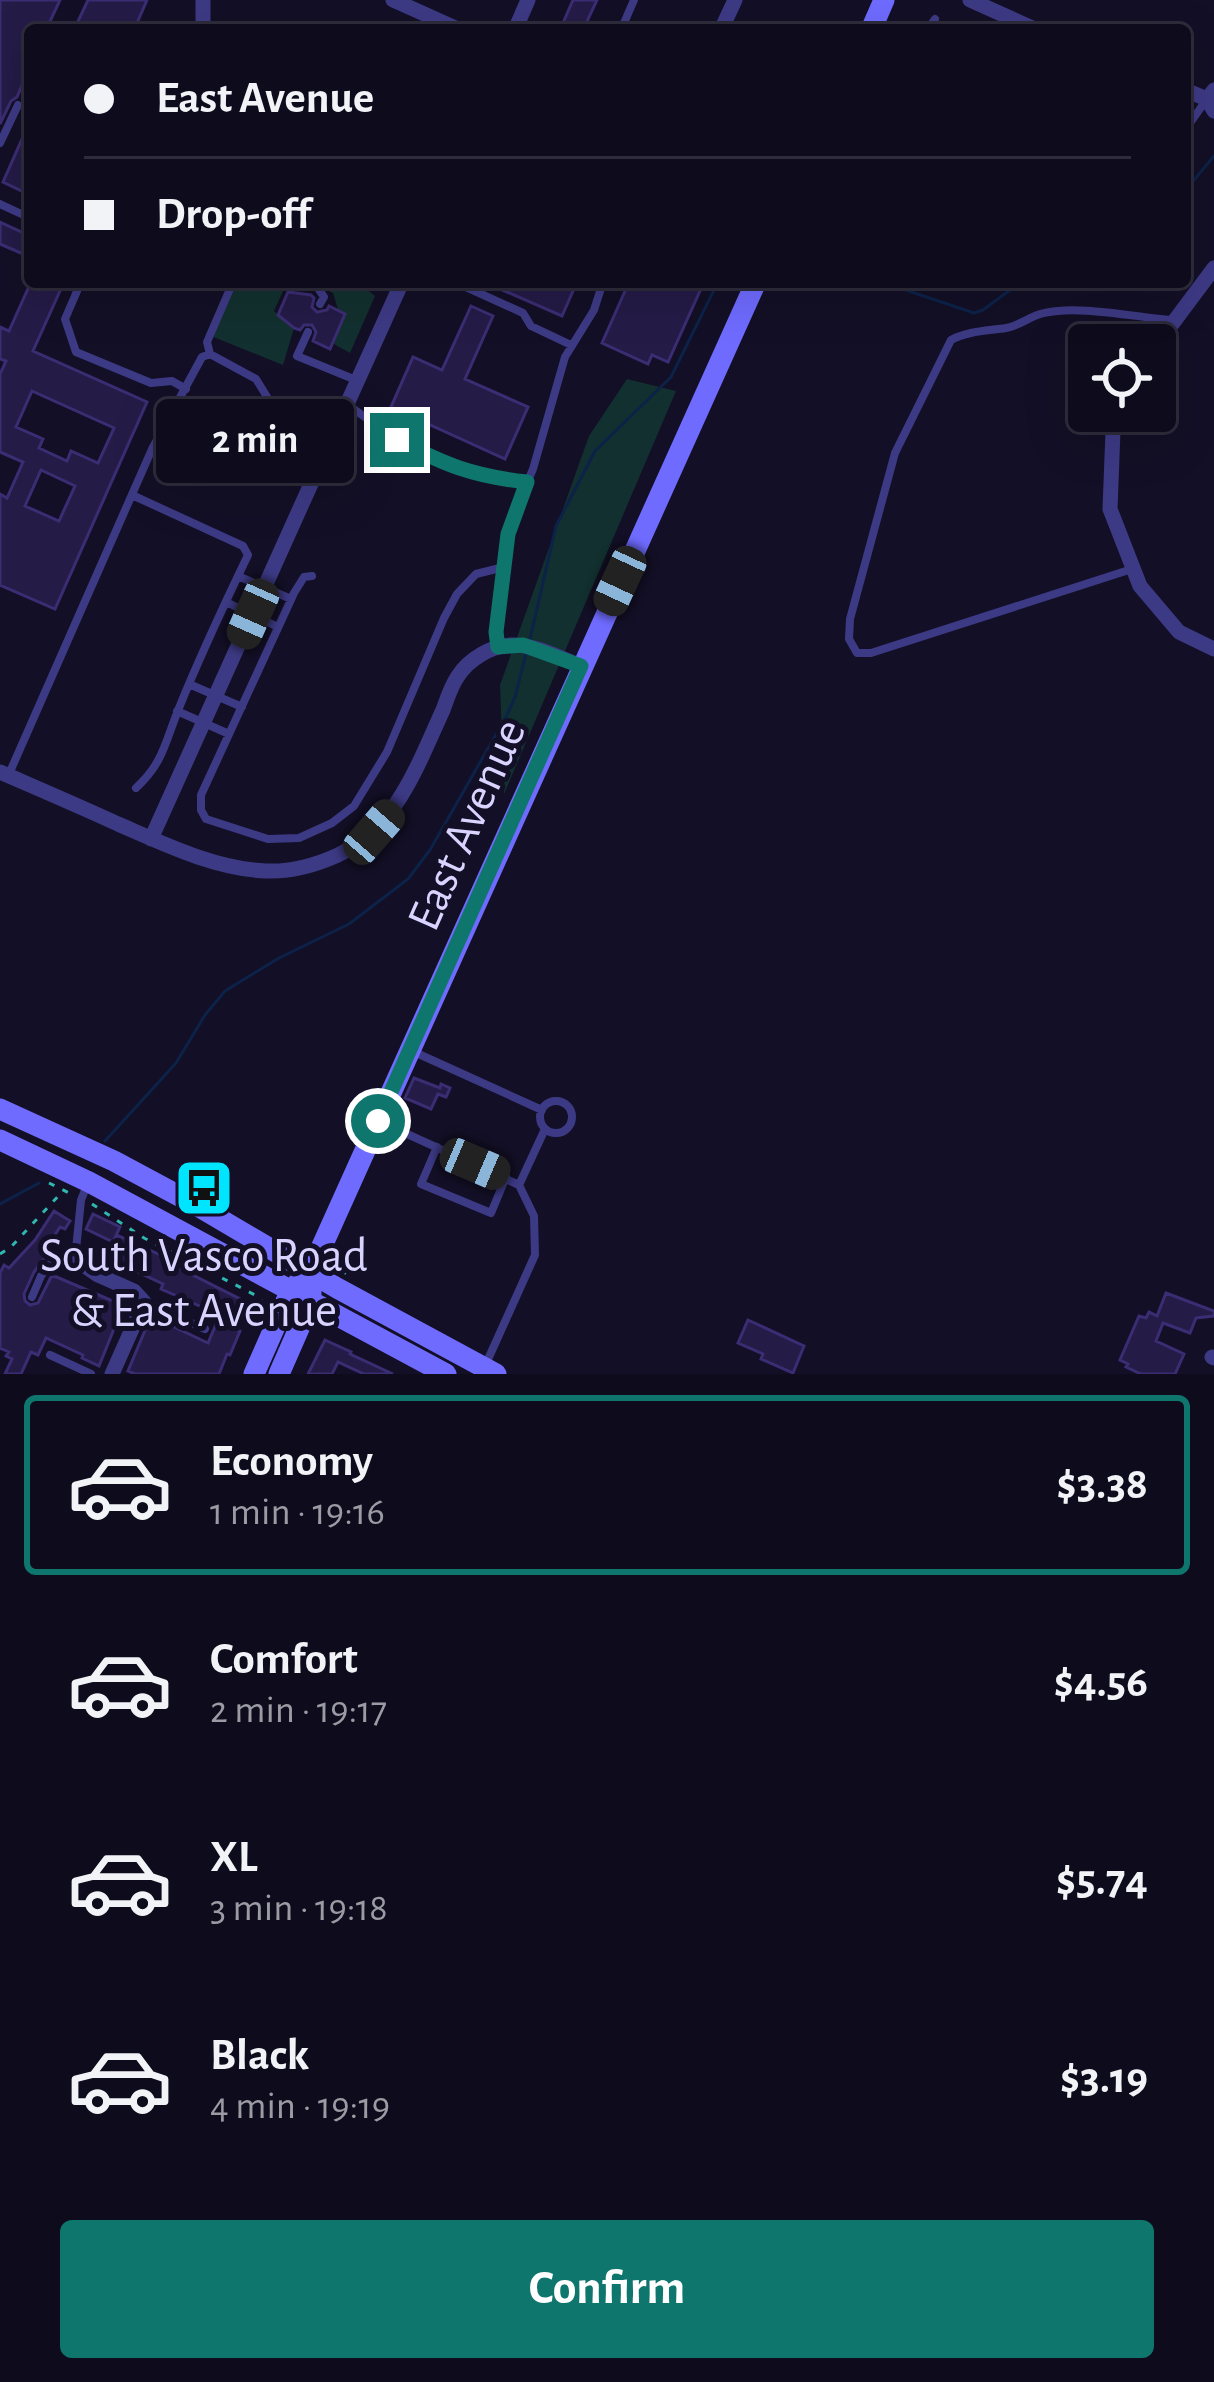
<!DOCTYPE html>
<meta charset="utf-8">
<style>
body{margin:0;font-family:"Alegreya Sans",sans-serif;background:#171425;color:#f1f3f6;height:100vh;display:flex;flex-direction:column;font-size:45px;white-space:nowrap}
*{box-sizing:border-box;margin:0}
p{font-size:39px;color:#9b9ba3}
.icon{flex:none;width:66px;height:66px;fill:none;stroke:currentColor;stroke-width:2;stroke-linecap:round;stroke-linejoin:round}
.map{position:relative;height:1374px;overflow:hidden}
.sheet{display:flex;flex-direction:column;background:#0e0b1c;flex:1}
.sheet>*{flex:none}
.guide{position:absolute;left:24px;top:24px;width:1167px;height:264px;border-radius:12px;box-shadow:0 12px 48px #0002,0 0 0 3px #2e2b3b;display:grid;align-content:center;height:264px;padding:0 60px;background:#0e0b1c}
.buttons{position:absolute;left:1068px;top:324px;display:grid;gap:24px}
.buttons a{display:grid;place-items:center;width:108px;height:108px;border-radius:12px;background:#0e0b1c;box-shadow:0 12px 48px #0002,0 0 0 3px #2e2b3b;font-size:60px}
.end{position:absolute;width:54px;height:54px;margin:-27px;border:15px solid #0f766e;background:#fff;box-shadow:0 0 0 6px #fff}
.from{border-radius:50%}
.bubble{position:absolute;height:84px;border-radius:12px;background:#0e0b1c;box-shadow:0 12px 48px #0002,0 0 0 3px #2e2b3b;font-size:39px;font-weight:700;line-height:84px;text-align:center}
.car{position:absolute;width:36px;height:72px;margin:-36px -18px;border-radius:15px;box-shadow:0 0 9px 3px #0007;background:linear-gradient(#222 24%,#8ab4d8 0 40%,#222 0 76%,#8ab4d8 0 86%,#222 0)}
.guide b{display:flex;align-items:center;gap:42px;height:114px;font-size:45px}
.guide b+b{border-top:3px solid #2e2b3b}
.guide i{width:30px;height:30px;background:#f1f3f6}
ul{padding:21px 0 0;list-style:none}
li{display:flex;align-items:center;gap:36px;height:180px;margin:0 24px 18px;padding:0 36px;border:6px solid transparent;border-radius:12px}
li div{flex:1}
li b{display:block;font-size:45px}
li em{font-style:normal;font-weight:700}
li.current{border-color:#0f766e}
li>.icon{width:108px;height:108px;stroke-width:1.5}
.cta{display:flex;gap:24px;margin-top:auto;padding:24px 60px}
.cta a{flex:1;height:138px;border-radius:12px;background:#0f766e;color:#fff;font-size:48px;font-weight:700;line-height:138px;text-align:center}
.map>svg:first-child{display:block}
.green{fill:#12302f}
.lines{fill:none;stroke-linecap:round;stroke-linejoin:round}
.stream{stroke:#0c2248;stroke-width:3}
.building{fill:#241b47;stroke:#3b2d73;stroke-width:3;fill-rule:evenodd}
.path{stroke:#2fb8b0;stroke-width:3;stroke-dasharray:6 9;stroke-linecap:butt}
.lane{stroke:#3d3a85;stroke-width:8}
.street{stroke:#3d3a85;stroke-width:15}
.secondary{stroke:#6f6bff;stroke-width:21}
.route{stroke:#0f766e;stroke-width:15}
.labels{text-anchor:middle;stroke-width:10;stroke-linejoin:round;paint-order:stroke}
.street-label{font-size:48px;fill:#d9d4ff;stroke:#130f26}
.poi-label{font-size:48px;fill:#d9d4ff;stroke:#130f26}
</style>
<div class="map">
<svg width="1214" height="1374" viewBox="0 0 1214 1374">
<rect width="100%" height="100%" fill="#130f26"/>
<path class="green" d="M 235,282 L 305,282 L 285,287 L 274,311 L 294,328 L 283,365 L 206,334 L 223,308 Z
M 309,282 L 358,282 L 375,296 L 350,353 L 334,344 L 340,316 L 333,293 Z
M 627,379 L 676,391 L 504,794 L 500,685 L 589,436 Z"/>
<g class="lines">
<path class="stream" d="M 1185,191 L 1214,156
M 882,282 L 974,313 L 983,310 L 1021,282
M 530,639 L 556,526 L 595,451 L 671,377 L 718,282
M 105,1141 L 176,1063 L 205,1015 L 225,991 L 279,958 L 349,924 L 408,879 L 430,850 L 506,717 L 515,697 L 526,654
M 0,1204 L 39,1183"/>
</g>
<path class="building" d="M 0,0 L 60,0 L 46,30 L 30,30 L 30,67 L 17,97 L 11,101 L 0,124 Z
M 88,0 L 147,0 L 134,30 L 74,30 Z
M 573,0 L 597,0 L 583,30 L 560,30 Z
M 22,139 L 30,143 L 30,195 L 3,182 Z
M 0,222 L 30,236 L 30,257 L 0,244 Z
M 31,282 L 64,282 L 33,351 L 147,402 L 55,609 L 0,585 L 0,494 L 7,498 L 23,462 L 0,452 L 0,374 L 6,361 L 0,359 L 0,327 L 9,331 ZM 32,391 L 114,428 L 98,463 L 71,451 L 67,461 L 39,448 L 43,439 L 16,427 ZM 41,470 L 75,486 L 59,521 L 25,506 Z
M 484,282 L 577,282 L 562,316 Z
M 629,282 L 704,282 L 668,362 L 652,355 L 648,364 L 602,343 Z
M 288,292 L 311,295 L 314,298 L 312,307 L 317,312 L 327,310 L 329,306 L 345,314 L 330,349 L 313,341 L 316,332 L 312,325 L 304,325 L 300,330 L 294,328 L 278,315 Z
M 471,306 L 493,316 L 465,379 L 528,407 L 505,459 L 391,407 L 413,357 L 442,370 Z
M 414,1078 L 440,1088 L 441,1084 L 450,1088 L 446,1097 L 438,1094 L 431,1109 L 405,1098 Z
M 54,1211 L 70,1221 L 65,1229 L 60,1227 L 46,1249 L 49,1252 L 34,1272 L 24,1294 L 25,1301 L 30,1305 L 38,1303 L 52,1275 L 120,1304 L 114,1317 L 118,1319 L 99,1366 L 82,1358 L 83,1355 L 46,1338 L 38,1355 L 31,1352 L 21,1374 L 5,1374 L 12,1359 L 6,1356 L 9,1352 L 0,1348 L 0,1273 L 4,1265 L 9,1268 L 35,1240 Z
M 93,1214 L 120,1227 L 113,1242 L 86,1229 Z
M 119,1236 L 171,1260 L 169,1263 L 248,1303 L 235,1329 L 240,1331 L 230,1355 L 227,1354 L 219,1374 L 135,1374 L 128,1371 L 151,1316 L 208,1343 L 220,1315 L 161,1289 L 163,1284 L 125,1266 L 123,1271 L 107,1264 Z
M 1166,1293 L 1214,1311 L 1214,1316 L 1196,1318 L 1190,1333 L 1163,1323 L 1156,1341 L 1184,1354 L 1175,1374 L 1141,1374 L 1126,1367 L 1128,1364 L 1120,1360 L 1139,1316 L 1146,1318 L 1149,1312 L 1157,1316 Z
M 748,1320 L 804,1346 L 793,1373 L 761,1359 L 763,1354 L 738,1343 Z
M 325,1340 L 351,1352 L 350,1354 L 393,1374 L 364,1374 L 338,1362 L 332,1374 L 308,1374 Z"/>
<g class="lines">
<path class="path" d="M 49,1183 L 73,1195
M 92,1204 L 144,1238 L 259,1297 L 264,1305
M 0,1254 L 11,1247 L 62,1192
M 331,1263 L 346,1271 L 344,1274"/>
<path class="lane" d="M 621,30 L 634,0
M 927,30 L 935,19
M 1185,130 L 1207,99
M 0,143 L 18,105
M 0,204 L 30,218
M 81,282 L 65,319 L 76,352 L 151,383 L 172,381 L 186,389
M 314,282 L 324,297 L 320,304
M 441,282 L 457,283 L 523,313 L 531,326 L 571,345
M 308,332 L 297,356 L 356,380
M 210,354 L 207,342 L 233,282
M 348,405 C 410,450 449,474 527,481
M 132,495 L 243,546 L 248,555 C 224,605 200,656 179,708 C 165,742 164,762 136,788
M 1132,569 L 871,653 L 857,653 L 849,639 L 850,619 L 895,453 L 951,340 C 968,331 987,331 1006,328 C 1018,326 1028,318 1040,314 C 1076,304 1134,317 1171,320
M 238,576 L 291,599
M 312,576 L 304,577 L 294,593 L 201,795 L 201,810 L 206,819 L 268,839 L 299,838 L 332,823 L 354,806 L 387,752 L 444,618 L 457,594 L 476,574 L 504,567
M 226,602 L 278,627
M 497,646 L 496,632 L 512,519 L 533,469 L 565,357 L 594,310 L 603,282
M 189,684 L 242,707
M 177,711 L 229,734
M 9,774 L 152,449 L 202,357 L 210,354 L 256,379 L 277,413 L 332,438
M 412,1051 L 542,1110
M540 1117a16 16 0 1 1 32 0a16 16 0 1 1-32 0Z
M 383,1123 L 519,1185 L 534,1216 L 535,1255 L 485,1366
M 437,1147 L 421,1184 L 491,1213 L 506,1177
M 519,1185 L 545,1129
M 32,1297 L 41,1276 L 54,1259 L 75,1259 L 81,1200 L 88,1183
M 146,1303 L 205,1329
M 50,1355 L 91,1374"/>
<path class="street" d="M 393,0 L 460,30
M 970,0 L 1037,30
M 203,30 L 203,0
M 515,30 L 528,0
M 721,30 L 735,0
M 1185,90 L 1207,99
M 1214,90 L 1207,99 L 1214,111
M 1155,347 L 1214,268
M 1122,411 L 1113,431 L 1110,509 L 1140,586 L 1179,632 L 1214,649
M 0,772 C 39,789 79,806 118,824 C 164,844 215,869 266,871 C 290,872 316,865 338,855 C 397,827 417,766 443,710 C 447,699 451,686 458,676 C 469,659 491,646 511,645 C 535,644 560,658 581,666
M 151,839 L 402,282
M 75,1259 L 98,1275 L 134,1291 L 144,1302 L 112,1374
M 1212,1357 L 1214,1358"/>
<path class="secondary" d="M 871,30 L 884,0
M 0,1109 L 114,1161 L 196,1205 L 337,1288 L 496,1374
M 0,1140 L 89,1182 L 446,1374
M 254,1374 L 291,1290 L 311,1270 L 318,1255 L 756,282
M 279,1374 L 311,1301 L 311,1289"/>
</g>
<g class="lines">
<path class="route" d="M 378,1121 L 581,666 L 523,645 L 498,647 L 496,632 L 508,534 L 527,482 C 472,476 446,465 397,440"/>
</g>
<defs>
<g id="bus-square" transform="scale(3)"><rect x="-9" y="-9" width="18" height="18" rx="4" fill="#00e5ff" stroke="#130f26"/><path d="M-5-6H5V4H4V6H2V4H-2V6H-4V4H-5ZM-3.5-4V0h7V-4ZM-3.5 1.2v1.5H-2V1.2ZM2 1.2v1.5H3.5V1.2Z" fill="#111"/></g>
</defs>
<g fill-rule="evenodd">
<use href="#bus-square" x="204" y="1188"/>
</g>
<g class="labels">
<g class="street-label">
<text transform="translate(465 824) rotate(-66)" y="17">East Avenue</text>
</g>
<g class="poi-label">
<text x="204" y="1271">South Vasco Road<tspan x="204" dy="55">&amp; East Avenue</tspan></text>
</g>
</g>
</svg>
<div class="buttons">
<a><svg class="icon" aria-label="locate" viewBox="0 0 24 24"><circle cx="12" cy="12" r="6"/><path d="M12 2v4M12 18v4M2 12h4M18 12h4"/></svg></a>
</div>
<i class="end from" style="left:378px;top:1121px"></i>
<i class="end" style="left:397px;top:440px"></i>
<div class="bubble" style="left:156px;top:399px;width:198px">2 min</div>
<i class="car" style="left:620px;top:581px;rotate:205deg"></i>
<i class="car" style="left:253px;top:614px;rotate:204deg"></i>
<i class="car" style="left:374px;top:832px;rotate:41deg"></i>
<i class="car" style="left:475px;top:1164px;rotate:113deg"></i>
<div class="guide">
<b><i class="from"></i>East Avenue</b>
<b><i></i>Drop-off</b>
</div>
</div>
<section class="sheet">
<ul>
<li class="current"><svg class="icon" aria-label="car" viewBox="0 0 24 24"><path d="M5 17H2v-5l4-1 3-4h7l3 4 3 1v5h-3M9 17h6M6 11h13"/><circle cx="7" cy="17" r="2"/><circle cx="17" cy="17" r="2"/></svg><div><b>Economy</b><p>1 min · 19:16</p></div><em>$3.38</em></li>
<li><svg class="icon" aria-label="car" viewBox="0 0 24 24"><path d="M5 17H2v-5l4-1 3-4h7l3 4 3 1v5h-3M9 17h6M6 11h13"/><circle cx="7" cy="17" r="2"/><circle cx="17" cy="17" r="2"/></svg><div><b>Comfort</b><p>2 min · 19:17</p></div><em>$4.56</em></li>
<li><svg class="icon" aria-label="car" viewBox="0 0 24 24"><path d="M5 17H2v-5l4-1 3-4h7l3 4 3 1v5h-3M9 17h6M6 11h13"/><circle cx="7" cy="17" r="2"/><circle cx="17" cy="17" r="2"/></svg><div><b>XL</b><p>3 min · 19:18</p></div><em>$5.74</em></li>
<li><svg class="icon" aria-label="car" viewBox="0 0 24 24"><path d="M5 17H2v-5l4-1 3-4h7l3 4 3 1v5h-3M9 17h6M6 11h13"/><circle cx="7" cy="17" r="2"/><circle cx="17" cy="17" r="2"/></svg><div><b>Black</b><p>4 min · 19:19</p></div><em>$3.19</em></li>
</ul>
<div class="cta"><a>Confirm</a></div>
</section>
